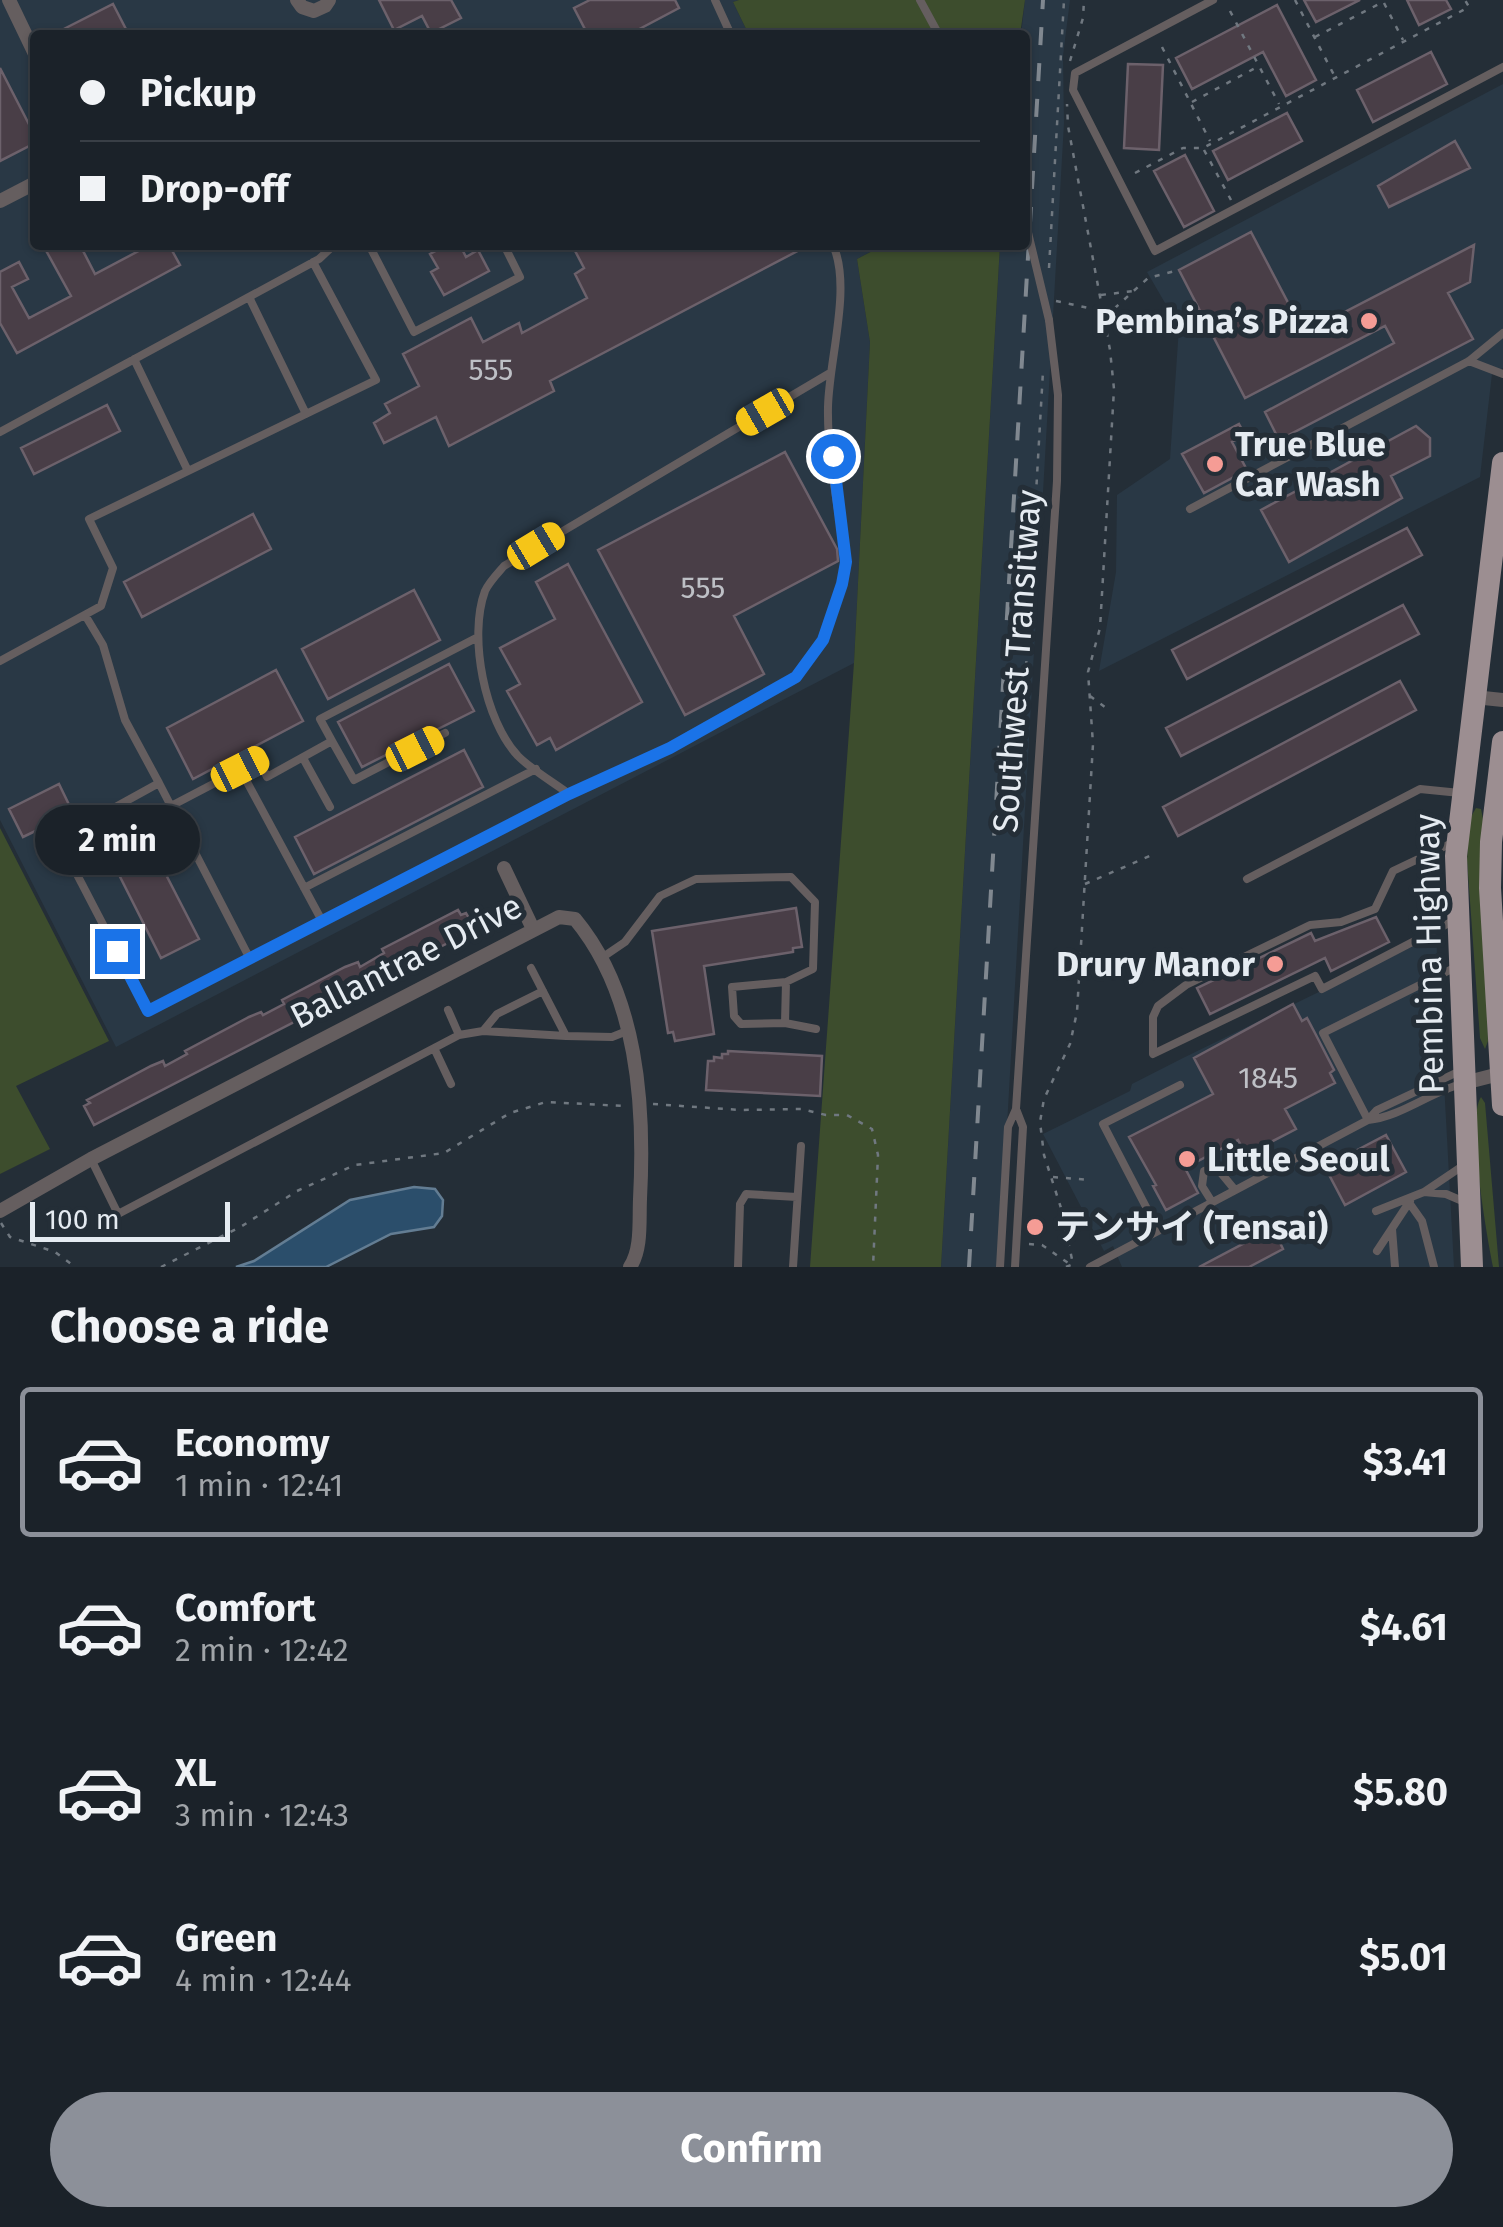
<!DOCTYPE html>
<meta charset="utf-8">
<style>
body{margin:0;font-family:"Fira Sans","Noto Sans JP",sans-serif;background:#242a31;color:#f1f3f6;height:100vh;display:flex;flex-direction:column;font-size:38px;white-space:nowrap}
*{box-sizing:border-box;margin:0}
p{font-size:32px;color:#a0a4a8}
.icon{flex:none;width:55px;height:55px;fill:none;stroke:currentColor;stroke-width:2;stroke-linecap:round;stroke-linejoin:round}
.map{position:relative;height:1267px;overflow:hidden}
.sheet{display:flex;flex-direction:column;background:#1b2229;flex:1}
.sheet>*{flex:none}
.guide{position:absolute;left:30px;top:30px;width:1000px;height:220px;border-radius:10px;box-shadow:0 2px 8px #0004,0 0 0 2px #393f46;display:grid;align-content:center;height:220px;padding:0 50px;background:#1b2229}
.scale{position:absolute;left:30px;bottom:25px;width:200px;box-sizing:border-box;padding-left:10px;border:5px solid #e5ebf1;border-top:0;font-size:28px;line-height:35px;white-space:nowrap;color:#e5ebf1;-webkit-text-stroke:8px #242e37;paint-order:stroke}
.end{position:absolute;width:45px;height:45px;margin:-22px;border:12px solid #1a73e8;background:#fff;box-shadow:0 0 0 5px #fff}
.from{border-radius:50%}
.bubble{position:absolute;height:70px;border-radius:35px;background:#1b2229;box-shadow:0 2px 8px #0004,0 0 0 2px #393f46;font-size:32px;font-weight:700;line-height:70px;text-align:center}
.car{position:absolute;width:30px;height:60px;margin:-30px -15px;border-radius:12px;box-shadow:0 0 8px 2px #0007;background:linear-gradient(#f5c518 24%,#345 0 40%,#f5c518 0 76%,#345 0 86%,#f5c518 0)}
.guide b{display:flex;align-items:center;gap:35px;height:95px;font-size:38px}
.guide b+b{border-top:2px solid #393f46}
.guide i{width:25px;height:25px;background:#f1f3f6}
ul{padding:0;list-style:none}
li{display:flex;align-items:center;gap:30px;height:150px;margin:0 20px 15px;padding:0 30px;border:5px solid transparent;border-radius:10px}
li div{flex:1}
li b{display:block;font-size:38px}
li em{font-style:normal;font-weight:700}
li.active{border-color:#8c9099}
li>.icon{width:90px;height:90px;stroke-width:1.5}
h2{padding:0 50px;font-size:45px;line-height:120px}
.action{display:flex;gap:20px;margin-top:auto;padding:20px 50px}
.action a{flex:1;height:115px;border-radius:60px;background:#8c9099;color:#fff;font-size:40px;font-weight:700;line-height:115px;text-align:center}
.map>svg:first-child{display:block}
.built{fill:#293845}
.green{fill:#3d4d2d}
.water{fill:#2b4e6b;stroke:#637d93;stroke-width:2.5}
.building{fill:#493e47;stroke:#6c616b;stroke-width:2.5}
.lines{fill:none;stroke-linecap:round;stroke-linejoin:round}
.path{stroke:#707880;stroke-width:2.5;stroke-dasharray:5 8;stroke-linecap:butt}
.service{stroke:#655e5f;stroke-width:8}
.minor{stroke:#655e5f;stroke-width:14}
.primary{stroke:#9c8e91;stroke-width:22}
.rail{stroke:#808890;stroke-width:4;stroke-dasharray:18 18;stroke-linecap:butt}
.service-bridge{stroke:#655e5f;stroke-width:8}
.route{stroke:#1a73e8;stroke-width:12}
.poi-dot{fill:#f59c95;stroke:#242e37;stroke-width:4}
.labels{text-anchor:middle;stroke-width:10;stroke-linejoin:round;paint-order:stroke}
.number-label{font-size:30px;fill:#bec0c6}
.poi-label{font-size:35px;font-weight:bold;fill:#e5ebf1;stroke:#242e37;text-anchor:start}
.street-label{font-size:35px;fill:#e5ebf1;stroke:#242e37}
</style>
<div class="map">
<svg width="1503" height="1267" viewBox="0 0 1503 1267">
<rect width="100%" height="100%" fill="#242e37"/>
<path class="built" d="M 0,0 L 739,0 L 733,2 L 749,35 L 35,35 L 35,245 L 884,245 L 857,259 L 870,342 L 854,663 L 116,1047 L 0,820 Z
M 1025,0 L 1070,0 L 1063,56 L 1064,123 L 999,1267 L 941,1267 L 999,263 L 1000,245 L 1025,245 L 1025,35 L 1021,35 Z
M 1503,84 L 1503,368 L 1492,374 L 1480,477 L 1099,671 L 1116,572 L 1117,495 L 1170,459 L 1179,327 L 1147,272 Z
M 1436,935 L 1454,1267 L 1122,1267 L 1113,1246 L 1104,1251 L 1043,1134 L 1130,1091 L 1132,1084 L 1183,1058 Z"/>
<path class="green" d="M 739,0 L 1025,0 L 1020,35 L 749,35 L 733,2 Z
M 884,245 L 1000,245 L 941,1267 L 810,1267 L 854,663 L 870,342 L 857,259 Z
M 1476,808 L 1481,809 L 1483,819 L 1488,1041 L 1485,1049 L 1480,1038 L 1467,860 L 1469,820 Z
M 0,828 L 109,1041 L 16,1086 L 50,1149 L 0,1174 Z
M 1481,1097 L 1485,1103 L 1499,1267 L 1493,1267 C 1487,1237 1466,1119 1481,1097 Z"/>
<path class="water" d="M 414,1187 L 435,1189 L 443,1200 L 442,1216 L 434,1227 L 391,1234 L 326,1267 L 236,1267 L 254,1261 L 350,1200 Z"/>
<path class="building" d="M 379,0 L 451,0 L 461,18 L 431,33 L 422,16 L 394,30 Z
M 590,0 L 675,0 L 679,8 L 628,35 L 588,35 L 574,8 Z
M 1304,0 L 1360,0 L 1316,22 Z
M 1407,0 L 1446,0 L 1451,9 L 1419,25 Z
M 113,4 L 129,35 L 52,35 Z
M 1277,5 L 1316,80 L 1286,96 L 1263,52 L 1192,89 L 1176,58 Z
M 1431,52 L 1447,84 L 1373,122 L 1357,90 Z
M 1128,64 L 1163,65 L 1159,150 L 1124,148 Z
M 0,68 L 35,136 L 35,143 L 0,161 Z
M 1287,113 L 1302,141 L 1228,180 L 1213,151 Z
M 1455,141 L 1470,168 L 1389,207 L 1378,186 Z
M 1185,155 L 1214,211 L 1184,227 L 1154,171 Z
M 1251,232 L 1304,333 L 1474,245 L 1470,282 L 1448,293 L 1473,339 L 1279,440 L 1265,412 L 1394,343 L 1385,326 L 1245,398 L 1179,270 Z
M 43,245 L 80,245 L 95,274 L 150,245 L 169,245 L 180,265 L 17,353 L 0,323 L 0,272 L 19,262 L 28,279 L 12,287 L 29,318 L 71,296 Z
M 447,245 L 460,245 L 466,257 L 478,250 L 489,271 L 444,295 L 431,272 L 438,268 L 430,254 Z
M 572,245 L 809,245 L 550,381 L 554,391 L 449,446 L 436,417 L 384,443 L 374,423 L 390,413 L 385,404 L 419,386 L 403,354 L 471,318 L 483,342 L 519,323 L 522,333 L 587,298 L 575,274 L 584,268 Z
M 107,405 L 120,431 L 34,474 L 21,448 Z
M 1239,424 L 1245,435 L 1232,442 L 1247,470 L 1204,493 L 1182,454 Z
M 1416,426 L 1430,438 L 1430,456 L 1391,476 L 1402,498 L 1289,562 L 1261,510 Z
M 785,452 L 837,549 L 838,561 L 734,616 L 764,674 L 685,715 L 598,550 Z
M 253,514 L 271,549 L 142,617 L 124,582 Z
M 1407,528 L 1422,555 L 1187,679 L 1172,650 Z
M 568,564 L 642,702 L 556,750 L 550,738 L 537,745 L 507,691 L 520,684 L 500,648 L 555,619 L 536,582 Z
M 414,590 L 440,640 L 328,699 L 302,649 Z
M 1403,605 L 1419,634 L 1181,756 L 1166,728 Z
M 449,664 L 474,711 L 362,767 L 338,722 Z
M 276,670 L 303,721 L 193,779 L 167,728 Z
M 1400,681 L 1416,710 L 1178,836 L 1163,807 Z
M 464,750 L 483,787 L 314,874 L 295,837 Z
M 59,784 L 73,813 L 23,837 L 9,809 Z
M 141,826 L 199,939 L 161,958 L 104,845 Z
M 796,908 L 802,947 L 793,948 L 793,952 L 704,966 L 714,1034 L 675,1041 L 673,1032 L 668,1033 L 652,931 Z
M 458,910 L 461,915 L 466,913 L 475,929 L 94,1125 L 84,1106 L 90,1103 L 87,1100 L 151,1066 L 163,1061 L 165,1066 L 187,1054 L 185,1051 L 249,1017 L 261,1012 L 263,1015 L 284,1004 L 282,1000 L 345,967 L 358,962 L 360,967 L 384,953 L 382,949 Z
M 1376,917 L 1389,942 L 1331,971 L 1325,958 L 1210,1014 L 1197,988 L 1311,933 L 1315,941 Z
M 1293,1004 L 1302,1021 L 1307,1018 L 1316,1035 L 1334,1070 L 1330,1073 L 1335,1083 L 1285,1109 L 1296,1129 L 1246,1155 L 1238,1140 L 1185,1168 L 1198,1193 L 1166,1210 L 1153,1186 L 1156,1185 L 1129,1137 L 1213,1094 L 1194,1058 Z
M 728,1051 L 822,1056 L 820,1096 L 706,1090 L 708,1061 L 714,1061 L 714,1057 L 722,1058 L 722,1054 L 728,1054 Z
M 1386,1135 L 1406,1172 L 1345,1205 L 1325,1167 Z
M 1273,1228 L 1283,1249 L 1249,1267 L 1199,1267 Z"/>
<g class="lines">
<path class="path" d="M 1295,0 L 1334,75
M 1384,3 L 1403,40
M 1230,11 L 1279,104
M 1315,37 L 1383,2
M 1162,47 L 1210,141
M 1070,61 L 1083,18 L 1084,0
M 1192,102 L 1259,66
M 1204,150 L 1231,200
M 1135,173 L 1183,148 L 1203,148 L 1469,7 L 1465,0
M 1049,268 L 1064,0
M 1101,295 L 1133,291
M 1056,301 L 1102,311
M 1105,317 L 1148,278 L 1179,270
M 1090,696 L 1109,710
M 1021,757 L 1043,371
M 1085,884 L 1152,855
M 653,1104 L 740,1110 L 801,1109 L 826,1115 L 847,1115 L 872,1129 L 878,1155 L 873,1267
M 1053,1177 L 1090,1180
M 1,1223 L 10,1237 L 55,1252 L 75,1267
M 1029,1244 L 1042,1245 L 1074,1267
M 161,1267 L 242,1226 L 297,1191 L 355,1165 L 444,1153 L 510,1113 L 546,1102 L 625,1106
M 1066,1267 L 1073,1264 L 1061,1208 L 1044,1155 L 1040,1122 L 1044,1099 L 1070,1044 L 1077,1012 L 1093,744 L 1088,672 L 1100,628 L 1114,389 L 1110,350 L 1068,126 L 1067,104"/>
<path class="service" d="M 715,0 L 731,35
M 920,0 L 939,35
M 1213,0 L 1075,73 L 1073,90 L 1155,251 L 1503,67
M 369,245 L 414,332 L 520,277 L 504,245
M 249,297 L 306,414
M 134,359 L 188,471
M 1469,361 L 1503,374
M 0,432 L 319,259 L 334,245
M 1190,509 L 1469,361 L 1503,333
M 85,615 L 103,645 L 125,720 L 159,783
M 0,661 L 101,606 L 113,568 L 89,519 L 376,380 L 313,262
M 332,741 L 354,780 L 445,733
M 303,758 L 330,807
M 240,769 L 321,919
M 569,794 C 553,782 532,770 518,756 C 485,721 468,637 485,591 C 489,582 498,573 504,566 L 830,373
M 171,806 L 259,760 L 267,777 L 332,741 L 320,719 L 478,637
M 1247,879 L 1420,789 L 1460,793
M 304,888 L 536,769
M 1453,921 L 1322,989 L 1315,976 L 1153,1054 L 1153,1017 L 1158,1006 L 1186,985 L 1310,925 L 1341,922 L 1375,909 L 1393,871 L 1454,842
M 249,957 L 159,783 L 81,826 L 70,861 L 148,1011 L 569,794 L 669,748 L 796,677 L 823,640 L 843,584 L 846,562 C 839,511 827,457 828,407 C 829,359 852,287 833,245
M 600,959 L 625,942 L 660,896 L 696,879 L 791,877 L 815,902 L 813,969 L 786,982 L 732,987 L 734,1016 L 741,1024 L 785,1023 L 786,982
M 531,968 L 566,1036 L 612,1037 L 627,1031
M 543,991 L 497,1014 L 483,1031 L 566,1036
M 448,1010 L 459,1035
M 785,1023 L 816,1029
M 434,1048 L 451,1084
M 1368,1120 L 1323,1033 L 1456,967
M 1368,1120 C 1400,1117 1429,1093 1461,1084
M 91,1159 L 118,1214 L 459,1035 L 483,1031
M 1424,1192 L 1446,1194 L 1467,1203
M 1212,1202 L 1202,1186 L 1204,1171 L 1216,1167 L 1235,1190
M 1410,1204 L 1422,1221 L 1434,1267
M 1376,1211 L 1424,1192 L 1464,1165
M 1392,1229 L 1395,1267
M 1158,1230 L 1103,1124 L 1180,1085
M 1377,1251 L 1410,1201
M 738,1267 L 740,1204 L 746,1194 L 797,1197
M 793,1267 L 801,1146
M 1000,1267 L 1008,1127 L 1016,1109 L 1057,481 L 1058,395 L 1049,320
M 1015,1267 L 1023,1127 L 1016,1109
M 1090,1267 L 1368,1120 L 1377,1110 L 1460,1071"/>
<path class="minor" d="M 9,0 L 35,54
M 297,0 L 302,7 L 314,11 L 325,6 L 329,0
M 0,201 L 35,183
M 1474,697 L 1503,700
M 504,868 L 533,929
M 1464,1083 L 1503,1073
M 0,1211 L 91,1159 L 559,917 L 575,919 C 638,995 645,1105 640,1199 C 639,1221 642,1249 630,1267"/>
<path class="primary" d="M 1503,742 L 1491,842 L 1490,888 L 1503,1105
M 1472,1267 L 1456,856 L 1503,463"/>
<path class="rail" d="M 969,1267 L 1043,0"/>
<path class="service-bridge" d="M 1025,220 L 1049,320"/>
</g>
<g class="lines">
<path class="route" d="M 117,951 L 148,1011 L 569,794 L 670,748 L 796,677 L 823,640 L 842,584 L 846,562 L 833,456"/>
</g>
<g class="poi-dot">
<circle cx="1369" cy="321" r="10"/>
<circle cx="1215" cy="464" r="10"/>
<circle cx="1275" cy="964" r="10"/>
<circle cx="1187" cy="1159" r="10"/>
<circle cx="1035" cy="1227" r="10"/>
</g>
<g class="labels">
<g class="number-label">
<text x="491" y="380">555</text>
<text x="703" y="598">555</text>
<text x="1268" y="1088">1845</text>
</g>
<g class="poi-label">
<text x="1349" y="333" text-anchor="end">Pembina’s Pizza</text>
<text x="1235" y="456">True Blue<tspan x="1235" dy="40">Car Wash</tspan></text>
<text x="1255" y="976" text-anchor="end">Drury Manor</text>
<text x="1207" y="1171">Little Seoul</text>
<text x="1055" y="1239">テンサイ (Tensai)</text>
</g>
<g class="street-label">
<text transform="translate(1017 661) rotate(-86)" y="12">Southwest Transitway</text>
<text transform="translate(1429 954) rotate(-91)" y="12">Pembina Highway</text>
<text transform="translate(406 961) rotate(-27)" y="12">Ballantrae Drive</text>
</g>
</g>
</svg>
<div class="scale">100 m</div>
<i class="end from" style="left:833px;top:456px"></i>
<i class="end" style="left:117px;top:951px"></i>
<div class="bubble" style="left:35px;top:805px;width:165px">2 min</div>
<i class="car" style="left:765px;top:412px;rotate:240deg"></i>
<i class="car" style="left:536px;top:546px;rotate:59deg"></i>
<i class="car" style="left:415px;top:749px;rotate:63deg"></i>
<i class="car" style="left:240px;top:769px;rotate:63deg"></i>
<div class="guide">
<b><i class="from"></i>Pickup</b>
<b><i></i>Drop-off</b>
</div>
</div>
<section class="sheet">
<h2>Choose a ride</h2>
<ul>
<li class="active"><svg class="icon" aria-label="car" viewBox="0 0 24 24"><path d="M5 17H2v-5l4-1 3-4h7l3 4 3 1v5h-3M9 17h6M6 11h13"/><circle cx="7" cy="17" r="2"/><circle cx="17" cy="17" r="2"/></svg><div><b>Economy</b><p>1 min · 12:41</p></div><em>$3.41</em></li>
<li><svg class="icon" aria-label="car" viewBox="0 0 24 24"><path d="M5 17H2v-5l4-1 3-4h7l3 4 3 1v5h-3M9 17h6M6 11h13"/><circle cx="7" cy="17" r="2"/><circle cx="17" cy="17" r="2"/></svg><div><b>Comfort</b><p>2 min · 12:42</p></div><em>$4.61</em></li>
<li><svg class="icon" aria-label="car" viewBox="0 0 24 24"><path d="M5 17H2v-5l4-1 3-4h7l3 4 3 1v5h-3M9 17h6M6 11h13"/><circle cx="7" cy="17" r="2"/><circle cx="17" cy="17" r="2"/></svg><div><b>XL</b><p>3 min · 12:43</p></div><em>$5.80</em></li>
<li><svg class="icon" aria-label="car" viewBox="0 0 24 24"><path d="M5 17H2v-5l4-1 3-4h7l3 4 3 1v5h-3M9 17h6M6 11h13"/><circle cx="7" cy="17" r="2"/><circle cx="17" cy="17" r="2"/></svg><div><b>Green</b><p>4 min · 12:44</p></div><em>$5.01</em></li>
</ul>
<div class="action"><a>Confirm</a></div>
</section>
